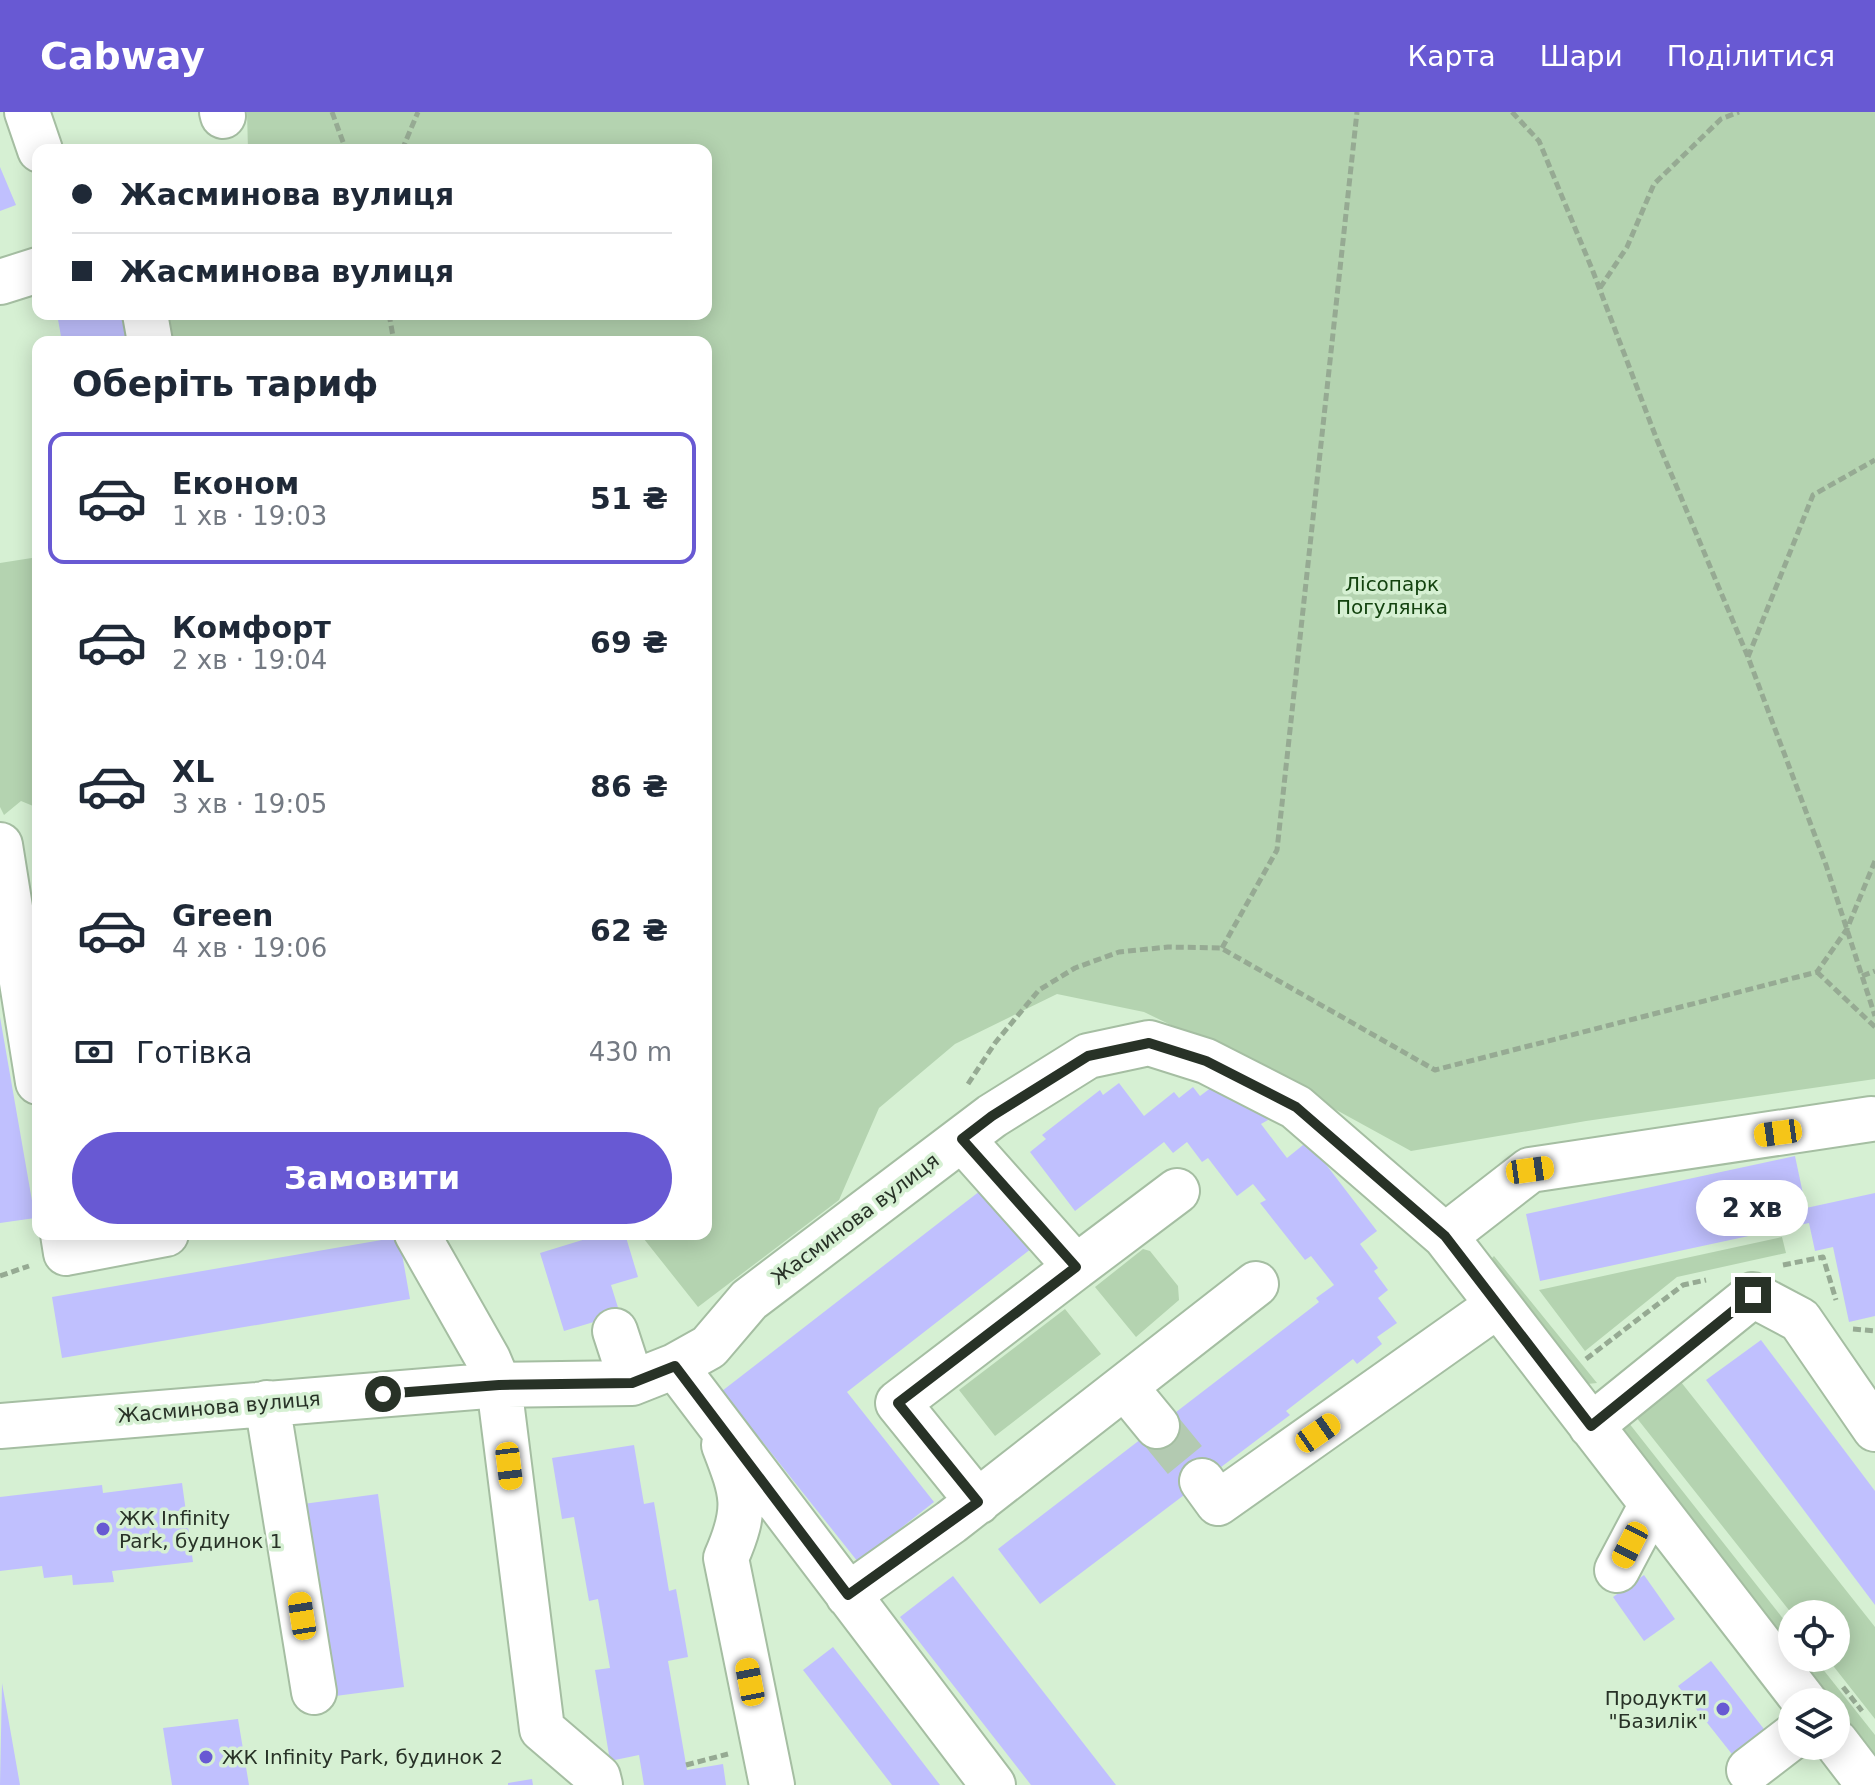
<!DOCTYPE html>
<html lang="uk">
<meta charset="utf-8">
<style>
body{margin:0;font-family:"DejaVu Sans",sans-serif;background:#f2f2f3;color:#1f2937;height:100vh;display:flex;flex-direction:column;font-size:30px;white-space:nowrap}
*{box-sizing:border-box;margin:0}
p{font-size:26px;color:#747a83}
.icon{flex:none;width:44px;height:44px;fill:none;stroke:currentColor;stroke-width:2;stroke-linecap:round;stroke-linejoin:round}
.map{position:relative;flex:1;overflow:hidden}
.panel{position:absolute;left:32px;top:224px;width:680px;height:904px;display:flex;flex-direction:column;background:#fff;border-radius:16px;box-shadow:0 4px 20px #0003}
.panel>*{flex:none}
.hud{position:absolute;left:32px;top:32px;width:680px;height:176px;border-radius:16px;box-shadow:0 4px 20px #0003;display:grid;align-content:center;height:176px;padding:0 40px;background:#fff}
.fabs{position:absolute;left:1778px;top:1488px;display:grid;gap:16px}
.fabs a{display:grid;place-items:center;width:72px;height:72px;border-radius:50%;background:#fff;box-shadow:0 4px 20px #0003;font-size:40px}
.end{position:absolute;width:36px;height:36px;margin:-18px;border:10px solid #283227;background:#fff;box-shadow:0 0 0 4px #fff}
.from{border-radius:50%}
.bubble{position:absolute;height:56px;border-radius:28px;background:#fff;box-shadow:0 4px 20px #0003;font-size:26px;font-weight:700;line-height:56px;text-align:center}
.car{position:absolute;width:24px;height:48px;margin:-24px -12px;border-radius:10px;box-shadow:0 0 6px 2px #0007;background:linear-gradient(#f5c518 24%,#345 0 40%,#f5c518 0 76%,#345 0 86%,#f5c518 0)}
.hud b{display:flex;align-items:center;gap:28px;height:76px;font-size:30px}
.hud b+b{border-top:2px solid #e0e1e3}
.hud i{width:20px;height:20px;background:#1f2937}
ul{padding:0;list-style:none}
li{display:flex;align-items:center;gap:24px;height:132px;margin:0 16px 12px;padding:0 24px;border:4px solid transparent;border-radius:16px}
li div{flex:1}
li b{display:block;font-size:30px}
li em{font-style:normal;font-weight:700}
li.on{border-color:#6859d3}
li>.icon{width:72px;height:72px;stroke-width:1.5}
h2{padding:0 40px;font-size:36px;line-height:96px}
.pay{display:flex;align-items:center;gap:20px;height:88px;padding:0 40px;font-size:30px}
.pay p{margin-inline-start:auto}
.cta{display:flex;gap:16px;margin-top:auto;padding:16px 40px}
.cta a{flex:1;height:92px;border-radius:48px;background:#6859d3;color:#fff;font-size:32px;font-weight:700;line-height:92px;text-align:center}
header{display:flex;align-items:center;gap:48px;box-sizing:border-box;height:112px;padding:0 40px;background:#6859d3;color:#fff}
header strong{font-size:38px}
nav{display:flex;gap:44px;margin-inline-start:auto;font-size:28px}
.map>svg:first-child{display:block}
.green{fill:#b4d3b0}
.building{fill:#c0c0fe}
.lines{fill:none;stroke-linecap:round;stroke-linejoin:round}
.minor-tunnel{stroke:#b3cab1;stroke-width:44;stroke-dasharray:44 22;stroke-linecap:butt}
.minor-casing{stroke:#a5bea2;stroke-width:48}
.path{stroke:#96aa93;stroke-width:5;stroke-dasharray:8 4;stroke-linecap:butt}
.minor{stroke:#fff;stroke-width:44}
.route{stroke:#283227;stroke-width:10}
.poi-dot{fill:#6859d3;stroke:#d6f0d3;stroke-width:3}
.labels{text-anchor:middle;stroke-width:7;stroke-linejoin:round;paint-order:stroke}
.park-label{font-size:20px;fill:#13420f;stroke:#d6f0d3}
.street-label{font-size:20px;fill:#283227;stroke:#d6f0d3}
.poi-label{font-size:20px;fill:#283227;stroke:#d6f0d3;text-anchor:start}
</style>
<header>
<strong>Cabway</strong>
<nav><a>Карта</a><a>Шари</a><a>Поділитися</a></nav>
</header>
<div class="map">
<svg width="1875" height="1673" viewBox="0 0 1875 1673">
<rect width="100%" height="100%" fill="#d6f0d3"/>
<path class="green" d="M 247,0 L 1875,0 L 1875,967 L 1586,1009 L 1411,1039 L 1262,957 L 1144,900 L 1057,882 L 955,932 L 879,996 L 839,1088 L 698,1195 L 640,1122 L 706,1122 L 706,230 L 163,230 L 157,202 L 706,202 L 706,38 L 248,38 Z
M 38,445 L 38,696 L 21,689 L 4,703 L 0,695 L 0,451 Z
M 1782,1125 L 1786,1141 L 1677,1165 L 1585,1239 L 1539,1178 Z
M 1143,1137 L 1150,1139 L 1178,1174 L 1179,1188 L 1136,1225 L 1095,1175 Z
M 1494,1144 L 1597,1271 L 1587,1272 L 1573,1267 L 1484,1154 Z
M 1065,1197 L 1101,1242 L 995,1324 L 959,1278 Z
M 1677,1265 L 1875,1515 L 1875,1607 L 1827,1546 L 1836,1546 L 1836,1502 L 1792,1502 L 1632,1300 Z
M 1621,1301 L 1792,1518 L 1792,1545 L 1615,1320 Z
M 1793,1546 L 1814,1546 L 1875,1623 L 1875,1651 L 1836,1602 L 1836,1590 L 1827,1590 Z"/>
<path class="building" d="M 0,55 L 16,93 L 0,99 Z
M 57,202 L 121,202 L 126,230 L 62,230 Z
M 0,905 L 35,1106 L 0,1111 Z
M 1224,966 L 1243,976 L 1268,1008 L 1261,1012 L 1287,1046 L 1308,1029 L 1377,1119 L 1360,1132 L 1378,1156 L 1374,1159 L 1388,1178 L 1378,1186 L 1397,1211 L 1377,1225 L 1382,1232 L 1357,1252 L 1353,1247 L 1286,1299 L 1290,1303 L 1040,1492 L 998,1437 L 1319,1190 L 1316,1186 L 1334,1173 L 1311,1144 L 1305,1148 L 1260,1091 L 1266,1088 L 1253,1072 L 1237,1084 L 1208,1046 L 1202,1050 L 1187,1030 L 1173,1041 L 1164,1030 L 1075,1099 L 1030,1040 L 1046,1027 L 1042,1023 L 1100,978 L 1103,983 L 1119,971 L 1144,1004 L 1174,980 L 1179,986 L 1193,975 L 1200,984 Z
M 1795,1044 L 1806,1096 L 1875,1081 L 1875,1204 L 1849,1210 L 1833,1135 L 1815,1139 L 1809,1111 L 1540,1169 L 1526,1102 Z
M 989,1072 L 1036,1133 L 847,1280 L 934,1390 L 858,1450 L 722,1279 Z
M 602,1122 L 625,1122 L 638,1165 L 611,1173 L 620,1202 L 564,1219 L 540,1141 Z
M 399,1125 L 410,1187 L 62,1246 L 52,1185 Z
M 1761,1228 L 1875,1379 L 1875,1493 L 1706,1268 Z
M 634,1333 L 644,1392 L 654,1390 L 669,1479 L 676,1477 L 688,1545 L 668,1549 L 687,1658 L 723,1652 L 726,1673 L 644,1673 L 639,1643 L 610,1649 L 595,1558 L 610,1556 L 598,1487 L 589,1489 L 574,1405 L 562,1407 L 552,1346 Z
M 182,1371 L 193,1450 L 112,1459 L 114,1470 L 73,1473 L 72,1463 L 44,1466 L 42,1454 L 0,1459 L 0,1385 L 102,1373 L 103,1381 Z
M 378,1382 L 404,1575 L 328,1585 L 303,1392 Z
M 1644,1463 L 1675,1507 L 1644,1529 L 1613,1485 Z
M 953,1464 L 1116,1673 L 1031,1673 L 900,1505 Z
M 833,1535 L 873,1586 L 940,1673 L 892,1673 L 803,1558 Z
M 1711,1549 L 1767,1621 L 1735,1646 L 1678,1574 Z
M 2,1571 L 20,1673 L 0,1673 Z
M 238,1607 L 249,1673 L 172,1673 L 163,1616 Z
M 532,1667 L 533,1673 L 508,1673 L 508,1671 Z"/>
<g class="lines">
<path class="minor-tunnel" d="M 1157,1314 L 1202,1369"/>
<g class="minor-casing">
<path id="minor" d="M 27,0 L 40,38
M 222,0 L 223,4
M 0,170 L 38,158
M 145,202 L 150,230
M 0,733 L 38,970
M 962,1027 L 1076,1155 L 1177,1079
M 63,1122 L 66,1141 L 166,1122
M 417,1122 L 488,1247 L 499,1273 L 542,1617 L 598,1665 L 600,1673
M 1445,1124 L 1530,1058 L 1871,1007
M 615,1219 L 632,1271
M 675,1254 L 993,1673
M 1125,1275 L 1157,1314
M 267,1291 L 314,1580
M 0,1314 L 499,1273 L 632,1271 L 675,1254 L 709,1235 L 749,1188 L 992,1004 L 1088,944 L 1149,931 L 1206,949 L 1296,995 L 1445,1124 L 1805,1590
M 1591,1314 L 1753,1183 L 1800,1208 L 1875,1317
M 724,1333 C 743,1382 748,1396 726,1446 L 772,1673
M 1202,1369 L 1218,1391 L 1498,1193
M 978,1390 L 898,1291 L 1076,1155
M 1617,1458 L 1652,1392
M 848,1483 L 951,1410 L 1256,1172
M 1836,1630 L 1869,1673
M 1749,1658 L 1792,1625"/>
</g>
<path class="path" d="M 332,0 L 346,38
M 1512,0 L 1539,29 L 1592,157 L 1657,328 L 1748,545 L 1826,753 L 1875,904
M 402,38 L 418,0
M 1600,176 L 1627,135 L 1654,72 L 1721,7 L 1739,0
M 389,202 L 394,230
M 1748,545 L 1813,383 L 1875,348
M 1222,836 L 1277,738 L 1357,0
M 1817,860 L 1875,915
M 1862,864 L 1875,859
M 968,972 L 995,931 L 1039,878 L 1075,856 L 1119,840 L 1168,835 L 1221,836 L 1435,958 L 1817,860 L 1847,817 L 1875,749
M 1783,1153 L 1823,1145 L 1836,1188
M 0,1164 L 29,1154
M 1853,1217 L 1875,1219
M 1586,1247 L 1683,1173 L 1706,1168
M 1843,1575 L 1862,1599
M 686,1653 L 728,1642"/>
<use href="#minor" class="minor"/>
</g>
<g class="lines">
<path class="route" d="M 383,1282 L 499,1273 L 632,1271 L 675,1254 L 848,1483 L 978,1390 L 898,1291 L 1076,1155 L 962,1027 L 992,1004 L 1088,944 L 1149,931 L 1206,949 L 1296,995 L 1445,1124 L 1591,1314 L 1753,1183"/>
</g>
<g class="poi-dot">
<circle cx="103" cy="1417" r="8"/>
<circle cx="1723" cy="1597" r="8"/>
<circle cx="206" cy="1645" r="8"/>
</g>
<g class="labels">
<g class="park-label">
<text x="1392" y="479">Лісопарк<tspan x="1392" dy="23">Погулянка</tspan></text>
</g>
<g class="street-label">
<text transform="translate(855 1107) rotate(-37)" y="7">Жасминова вулиця</text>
<text transform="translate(219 1295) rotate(-5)" y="7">Жасминова вулиця</text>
</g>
<g class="poi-label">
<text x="119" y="1413">ЖК Infinity<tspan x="119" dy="23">Park, будинок 1</tspan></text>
<text x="1707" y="1593" text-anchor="end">Продукти<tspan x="1707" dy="23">"Базилік"</tspan></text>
<text x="222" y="1652">ЖК Infinity Park, будинок 2</text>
</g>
</g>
</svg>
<div class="fabs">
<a><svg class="icon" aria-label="locate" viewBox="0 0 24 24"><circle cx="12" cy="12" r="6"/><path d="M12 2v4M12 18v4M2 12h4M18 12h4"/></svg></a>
<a><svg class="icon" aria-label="layers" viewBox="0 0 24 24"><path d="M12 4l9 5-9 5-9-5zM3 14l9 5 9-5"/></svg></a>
</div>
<i class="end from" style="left:383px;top:1282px"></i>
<i class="end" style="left:1753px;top:1183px"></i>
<div class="bubble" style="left:1696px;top:1068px;width:112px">2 хв</div>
<i class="car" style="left:1778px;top:1021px;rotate:262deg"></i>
<i class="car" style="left:1530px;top:1058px;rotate:82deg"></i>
<i class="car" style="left:1318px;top:1321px;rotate:55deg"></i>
<i class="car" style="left:509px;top:1354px;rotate:173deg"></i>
<i class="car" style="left:1630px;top:1433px;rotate:207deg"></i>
<i class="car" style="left:302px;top:1504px;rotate:351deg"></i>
<i class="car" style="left:750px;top:1570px;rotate:349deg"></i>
<div class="hud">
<b><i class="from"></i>Жасминова вулиця</b>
<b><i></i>Жасминова вулиця</b>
</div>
<section class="panel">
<h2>Оберіть тариф</h2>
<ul>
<li class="on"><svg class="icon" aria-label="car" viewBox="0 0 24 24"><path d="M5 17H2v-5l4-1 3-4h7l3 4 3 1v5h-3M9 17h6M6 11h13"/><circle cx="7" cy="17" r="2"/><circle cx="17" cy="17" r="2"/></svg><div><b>Економ</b><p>1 хв · 19:03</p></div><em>51 ₴</em></li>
<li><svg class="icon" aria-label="car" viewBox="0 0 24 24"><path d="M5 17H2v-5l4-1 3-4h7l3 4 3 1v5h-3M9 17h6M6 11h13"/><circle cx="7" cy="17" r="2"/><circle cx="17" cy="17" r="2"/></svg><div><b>Комфорт</b><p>2 хв · 19:04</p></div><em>69 ₴</em></li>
<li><svg class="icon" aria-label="car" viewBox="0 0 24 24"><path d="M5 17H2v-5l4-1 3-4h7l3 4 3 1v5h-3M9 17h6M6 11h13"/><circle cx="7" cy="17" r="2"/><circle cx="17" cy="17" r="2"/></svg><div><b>XL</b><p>3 хв · 19:05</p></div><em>86 ₴</em></li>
<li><svg class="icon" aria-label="car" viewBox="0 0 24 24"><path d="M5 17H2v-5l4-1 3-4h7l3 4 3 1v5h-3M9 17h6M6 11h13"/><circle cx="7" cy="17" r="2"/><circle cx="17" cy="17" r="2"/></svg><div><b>Green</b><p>4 хв · 19:06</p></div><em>62 ₴</em></li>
</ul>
<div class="pay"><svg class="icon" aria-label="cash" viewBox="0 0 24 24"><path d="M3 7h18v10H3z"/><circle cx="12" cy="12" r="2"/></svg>Готівка<p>430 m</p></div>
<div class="cta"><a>Замовити</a></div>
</section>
</div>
